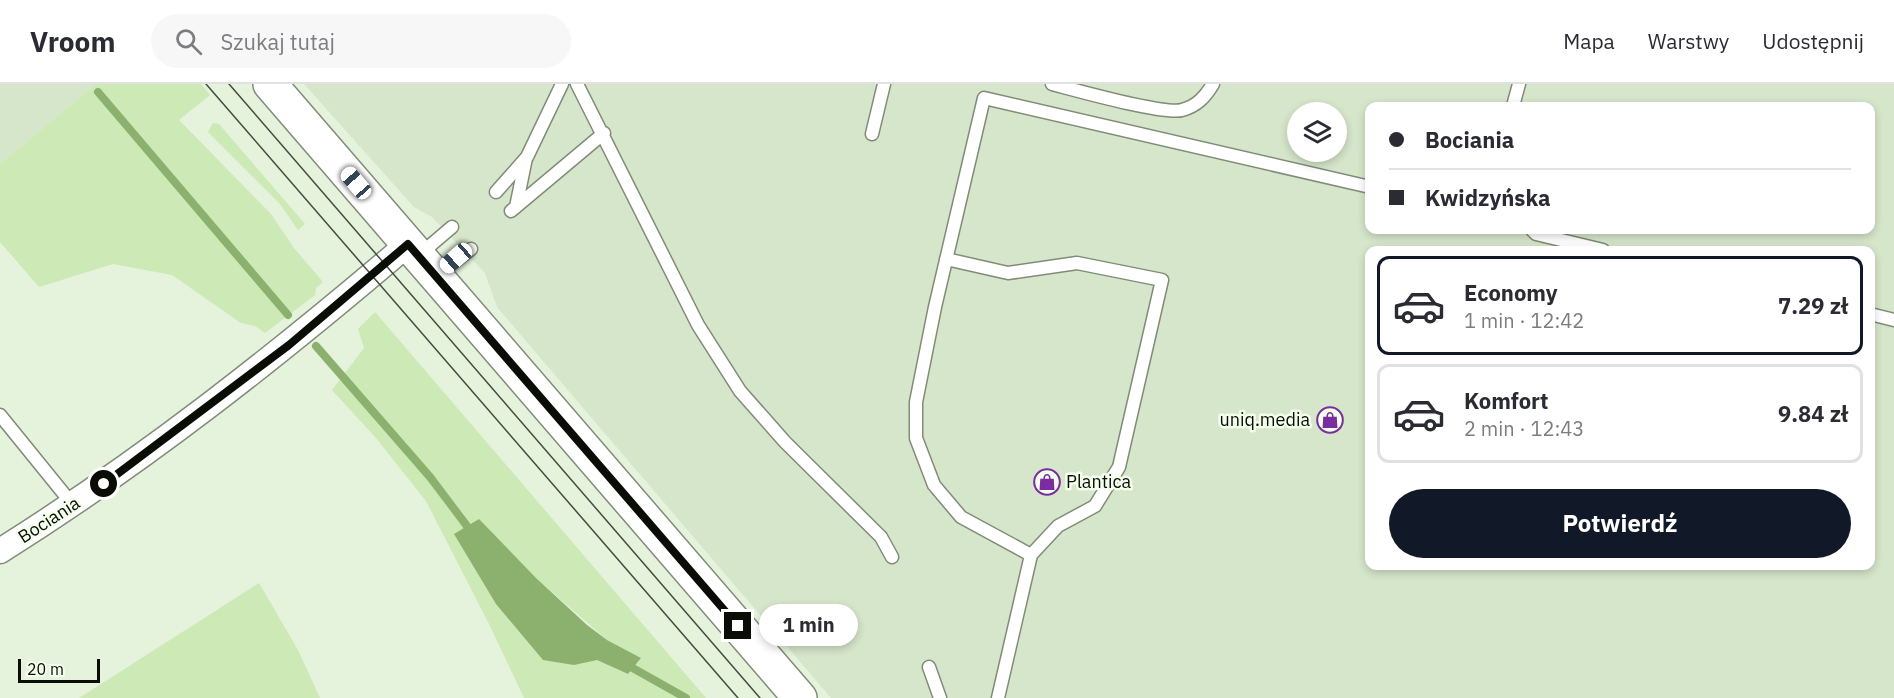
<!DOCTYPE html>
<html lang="pl">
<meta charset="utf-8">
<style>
body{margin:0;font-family:"IBM Plex Sans",sans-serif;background:#f7f7f7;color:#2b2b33;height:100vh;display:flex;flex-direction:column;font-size:22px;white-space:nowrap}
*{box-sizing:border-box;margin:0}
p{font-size:20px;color:#7c7c81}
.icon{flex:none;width:33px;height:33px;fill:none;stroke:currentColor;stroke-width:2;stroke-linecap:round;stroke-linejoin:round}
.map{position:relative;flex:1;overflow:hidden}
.side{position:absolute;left:1365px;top:162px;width:510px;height:324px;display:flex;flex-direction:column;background:#fff;border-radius:12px;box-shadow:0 3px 9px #0003}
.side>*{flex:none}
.guide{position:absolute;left:1365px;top:18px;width:510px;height:132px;border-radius:12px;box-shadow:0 3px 9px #0003;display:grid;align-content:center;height:132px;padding:0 24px;background:#fff}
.controls{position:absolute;left:1287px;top:18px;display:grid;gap:12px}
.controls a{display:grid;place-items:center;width:60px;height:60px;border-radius:50%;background:#fff;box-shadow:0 3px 9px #0003;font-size:30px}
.scale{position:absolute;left:18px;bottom:15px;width:82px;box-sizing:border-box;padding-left:6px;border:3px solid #090d06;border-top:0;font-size:16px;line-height:21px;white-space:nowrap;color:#090d06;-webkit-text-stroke:4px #f4feed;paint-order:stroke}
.end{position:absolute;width:27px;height:27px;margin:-14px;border:8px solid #090d06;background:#fff;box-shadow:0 0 0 3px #fff}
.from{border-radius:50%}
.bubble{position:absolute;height:42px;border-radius:21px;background:#fff;box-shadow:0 3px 9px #0003;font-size:20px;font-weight:700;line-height:42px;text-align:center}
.car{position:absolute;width:18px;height:36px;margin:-18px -9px;border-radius:8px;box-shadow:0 0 4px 2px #0007;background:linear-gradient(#fff 24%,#345 0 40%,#fff 0 76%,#345 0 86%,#fff 0)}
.guide b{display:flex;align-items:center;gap:21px;height:57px;font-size:22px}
.guide b+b{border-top:2px solid #e1e1e2}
.guide i{width:15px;height:15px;background:#2b2b33}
ul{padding:10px 0 0;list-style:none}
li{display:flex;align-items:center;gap:18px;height:99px;margin:0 12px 9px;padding:0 12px;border:3px solid #e1e1e2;border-radius:12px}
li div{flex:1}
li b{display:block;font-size:22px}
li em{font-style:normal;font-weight:700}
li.on{border-color:#111827}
li>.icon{width:54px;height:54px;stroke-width:1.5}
.button{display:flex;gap:12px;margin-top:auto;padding:12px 24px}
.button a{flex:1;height:69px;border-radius:36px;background:#111827;color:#fff;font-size:24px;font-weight:700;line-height:69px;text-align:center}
header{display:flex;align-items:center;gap:36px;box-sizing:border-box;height:84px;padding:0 30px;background:#fff;border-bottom:2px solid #e1e1e2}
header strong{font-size:28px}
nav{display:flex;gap:33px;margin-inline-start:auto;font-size:21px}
.search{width:420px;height:54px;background:#f7f7f7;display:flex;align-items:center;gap:15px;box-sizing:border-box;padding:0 21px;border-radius:33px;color:#7c7c81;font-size:22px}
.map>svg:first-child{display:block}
.built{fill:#d6e6ca;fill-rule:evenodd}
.green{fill:#cce9b6;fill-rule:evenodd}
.water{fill:#8cb06d}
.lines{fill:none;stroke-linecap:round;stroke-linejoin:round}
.stream{stroke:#8cb06d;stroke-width:8}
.lane-casing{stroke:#818c78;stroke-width:15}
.street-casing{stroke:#818c78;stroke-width:27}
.secondary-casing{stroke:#818c78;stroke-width:36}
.lane{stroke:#fff;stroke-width:12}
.street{stroke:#fff;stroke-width:24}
.secondary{stroke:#fff;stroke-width:33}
.tram{stroke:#444b40;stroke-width:1.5}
.route{stroke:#090d06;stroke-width:8}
.labels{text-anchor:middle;stroke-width:5;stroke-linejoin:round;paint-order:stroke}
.poi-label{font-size:18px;fill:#090d06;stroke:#f4feed;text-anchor:end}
.street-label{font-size:18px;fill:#090d06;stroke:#f4feed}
</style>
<header>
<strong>Vroom</strong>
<div class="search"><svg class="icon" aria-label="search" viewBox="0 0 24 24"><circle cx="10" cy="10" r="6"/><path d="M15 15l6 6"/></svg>Szukaj tutaj</div>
<nav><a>Mapa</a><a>Warstwy</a><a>Udostępnij</a></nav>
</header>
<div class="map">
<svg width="1894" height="614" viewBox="0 0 1894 614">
<rect width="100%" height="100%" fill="#e5f2dc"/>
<path class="built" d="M 0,0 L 96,0 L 0,80 Z
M 304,0 L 1894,0 L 1894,614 L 831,614 L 497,223 L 485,189 L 432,133 L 414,123 ZM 1370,22 L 1870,22 L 1870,146 L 1370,146 ZM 1298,28 L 1336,28 L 1336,68 L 1298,68 ZM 1370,166 L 1870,166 L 1870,482 L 1370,482 Z"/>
<path class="green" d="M 96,0 L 201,0 L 210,11 L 179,36 L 271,130 L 294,164 L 323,198 L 316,204 L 315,211 L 265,249 L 255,242 L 241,239 L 172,191 L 113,180 L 39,203 L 0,158 L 0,80 Z
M 213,39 L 219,40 L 305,140 L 298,146 L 280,120 L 208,48 Z
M 375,228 L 706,614 L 524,614 L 490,542 L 426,417 L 376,354 L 332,306 L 364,264 L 358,245 ZM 467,443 L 536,494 L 607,556 L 641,574 L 628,590 L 597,576 L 454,450 Z
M 259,499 L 298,566 L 320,614 L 79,614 Z"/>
<path class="water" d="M 479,435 L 536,494 L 587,541 L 607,556 L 641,574 L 628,590 L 597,576 L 574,581 L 543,576 L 496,520 L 454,450 Z"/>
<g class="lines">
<path class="stream" d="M 98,8 L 288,231
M 316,262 L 430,393 L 473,450
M 622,578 L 686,614"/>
<g class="lane-casing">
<path id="lane" d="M 577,0 L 698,241 L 740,307 L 785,358 L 881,453 L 892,473
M 1052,0 C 1075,6 1164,31 1182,26 C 1197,22 1205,13 1213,0
M 1513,22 L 1519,0
M 872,50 L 884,0
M 496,108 L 527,73 L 562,0
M 516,123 L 526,74
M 511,127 L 604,49
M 1532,146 L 1536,150 L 1603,166
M 419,171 L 452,143
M 946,175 L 1008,189 L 1077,179 L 1162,196 L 1119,383 L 1095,422 L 1058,442 L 1031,471 L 961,433 L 934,401 L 916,354 L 916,318 L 935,223 L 984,14 L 1370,103
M 437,191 L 471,165
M 1870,230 L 1894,236
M 0,331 L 73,421
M 929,583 L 940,614
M 998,614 L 1031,471"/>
</g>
<g class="street-casing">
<path id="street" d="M 0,467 C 145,376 278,271 408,160"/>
</g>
<g class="secondary-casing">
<path id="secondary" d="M 270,0 L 800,614"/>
</g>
<use href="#lane" class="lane"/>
<use href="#street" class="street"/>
<use href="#secondary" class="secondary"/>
<path class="tram" d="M 206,0 L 738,614
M 229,0 L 760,614"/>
</g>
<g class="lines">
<path class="route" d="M 104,400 L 289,261 L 408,160 L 738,542"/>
</g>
<defs>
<g id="shop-ring" transform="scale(1.35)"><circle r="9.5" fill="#f4feed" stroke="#792d9f" stroke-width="1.5"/><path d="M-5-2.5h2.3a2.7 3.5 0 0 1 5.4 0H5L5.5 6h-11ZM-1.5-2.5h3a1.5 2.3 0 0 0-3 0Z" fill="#792d9f"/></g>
</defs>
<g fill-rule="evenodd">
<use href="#shop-ring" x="1330" y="336"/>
<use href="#shop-ring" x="1047" y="398"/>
</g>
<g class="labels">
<g class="poi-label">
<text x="1310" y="342">uniq.media</text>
<text x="1066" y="404" text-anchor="start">Plantica</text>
</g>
<g class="street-label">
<text transform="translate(49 436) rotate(-33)" y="6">Bociania</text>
</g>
</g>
</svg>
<div class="controls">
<a><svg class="icon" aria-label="layers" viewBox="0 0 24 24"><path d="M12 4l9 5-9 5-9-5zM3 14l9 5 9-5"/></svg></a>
</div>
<div class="scale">20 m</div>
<i class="end from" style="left:104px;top:400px"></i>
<i class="end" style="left:738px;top:542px"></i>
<div class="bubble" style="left:759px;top:520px;width:99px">1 min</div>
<i class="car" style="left:356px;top:99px;rotate:319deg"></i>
<i class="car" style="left:456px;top:174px;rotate:229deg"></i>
<div class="guide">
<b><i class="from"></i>Bociania</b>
<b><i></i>Kwidzyńska</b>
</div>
<section class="side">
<ul>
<li class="on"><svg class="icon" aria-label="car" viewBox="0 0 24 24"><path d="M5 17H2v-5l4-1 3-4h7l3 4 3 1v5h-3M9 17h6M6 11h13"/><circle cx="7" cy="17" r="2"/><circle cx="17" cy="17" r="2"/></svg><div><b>Economy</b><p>1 min · 12:42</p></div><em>7.29 zł</em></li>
<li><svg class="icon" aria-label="car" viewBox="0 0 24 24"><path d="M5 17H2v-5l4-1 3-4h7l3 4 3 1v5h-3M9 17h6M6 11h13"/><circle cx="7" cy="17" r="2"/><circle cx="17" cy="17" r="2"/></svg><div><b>Komfort</b><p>2 min · 12:43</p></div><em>9.84 zł</em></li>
</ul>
<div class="button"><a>Potwierdź</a></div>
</section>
</div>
